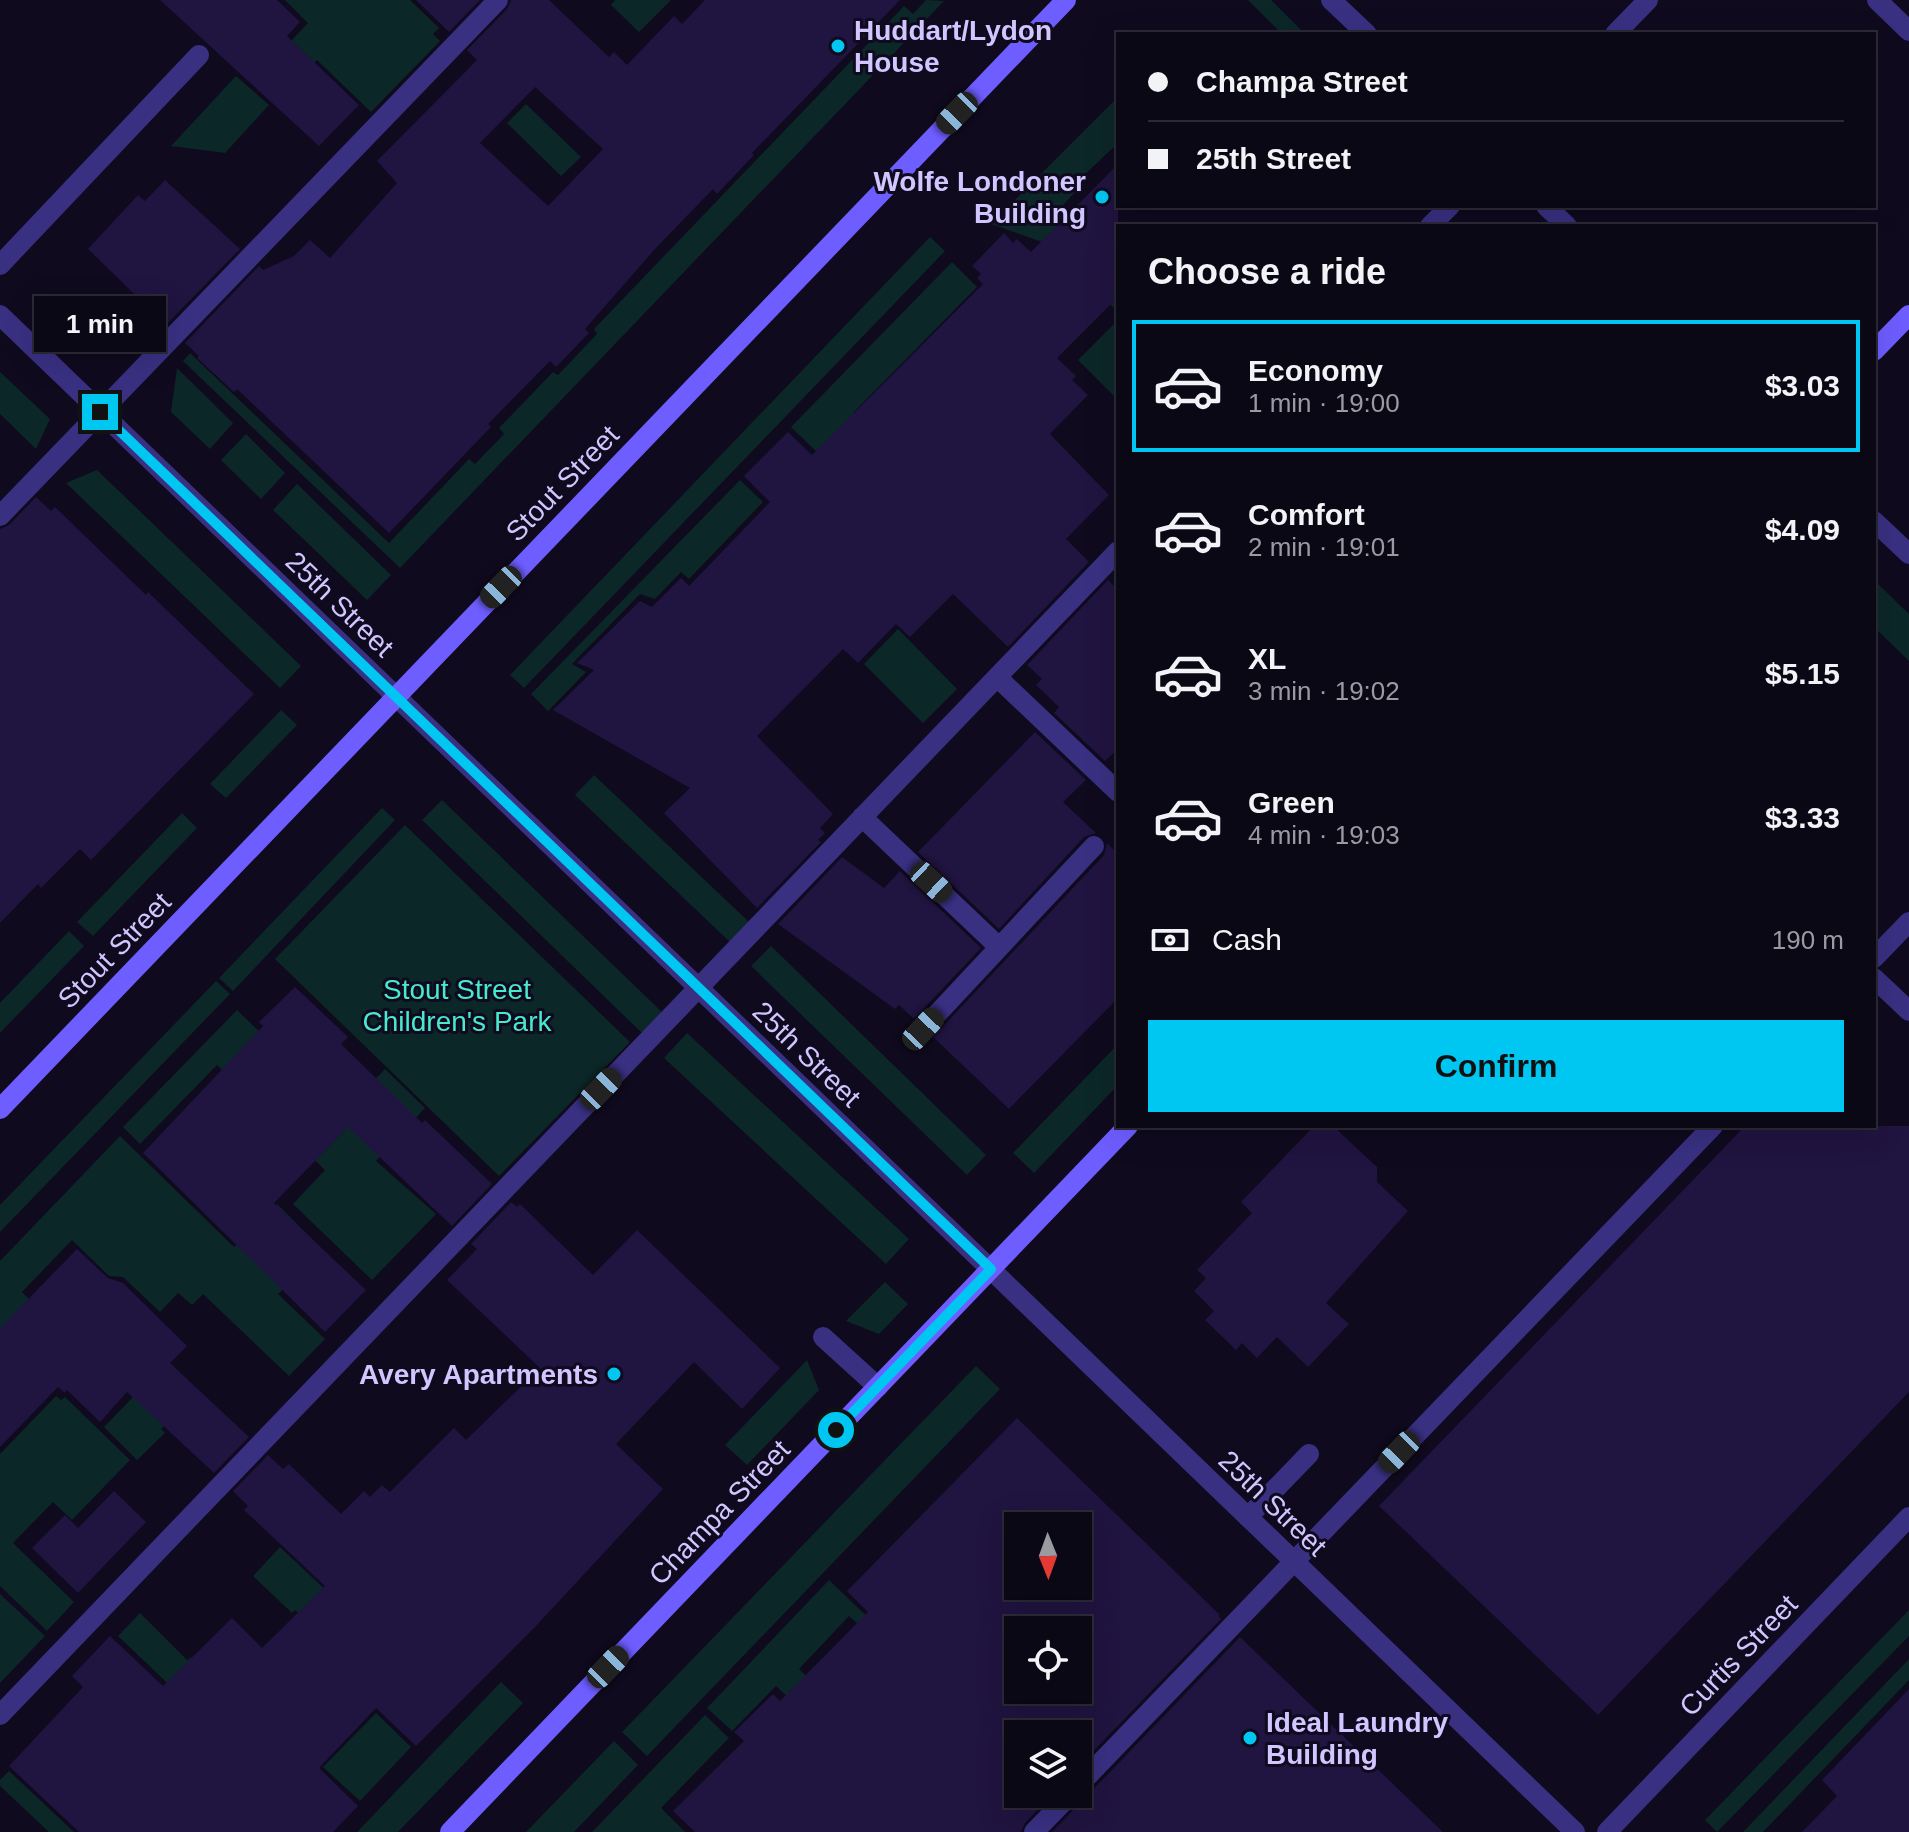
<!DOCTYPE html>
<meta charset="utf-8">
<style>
body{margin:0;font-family:Arial,sans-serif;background:#14111f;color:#f1f3f6;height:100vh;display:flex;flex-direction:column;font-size:30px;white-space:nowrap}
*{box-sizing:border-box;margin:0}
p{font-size:26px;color:#9a9aa1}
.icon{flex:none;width:44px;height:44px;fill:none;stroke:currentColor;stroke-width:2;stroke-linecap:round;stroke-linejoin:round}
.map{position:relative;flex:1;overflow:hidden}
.details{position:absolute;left:1116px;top:224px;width:760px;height:904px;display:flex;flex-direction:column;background:#0b0816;border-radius:0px;box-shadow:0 8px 32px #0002,0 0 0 2px #2b2935}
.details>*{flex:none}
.top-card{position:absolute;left:1116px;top:32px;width:760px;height:176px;border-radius:0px;box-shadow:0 8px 32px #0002,0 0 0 2px #2b2935;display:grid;align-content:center;height:176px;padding:0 32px;background:#0b0816}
.needle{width:52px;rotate:179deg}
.fabs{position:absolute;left:1004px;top:1512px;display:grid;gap:16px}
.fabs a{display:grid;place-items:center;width:88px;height:88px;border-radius:0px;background:#0b0816;box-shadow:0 8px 32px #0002,0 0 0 2px #2b2935;font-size:40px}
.end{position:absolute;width:36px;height:36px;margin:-18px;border:10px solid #00c7f1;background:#111;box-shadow:0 0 0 4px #111}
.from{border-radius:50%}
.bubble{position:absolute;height:56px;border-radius:0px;background:#0b0816;box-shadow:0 8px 32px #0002,0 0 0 2px #2b2935;font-size:26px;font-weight:700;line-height:56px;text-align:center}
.car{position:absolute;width:24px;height:48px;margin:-24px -12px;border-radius:10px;box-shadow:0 0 6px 2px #0007;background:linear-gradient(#222 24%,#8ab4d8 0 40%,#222 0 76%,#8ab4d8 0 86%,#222 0)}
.top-card b{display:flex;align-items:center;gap:28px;height:76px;font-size:30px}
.top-card b+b{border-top:2px solid #2b2935}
.top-card i{width:20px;height:20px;background:#f1f3f6}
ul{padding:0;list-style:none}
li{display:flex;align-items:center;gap:24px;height:132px;margin:0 16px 12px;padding:0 16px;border:4px solid transparent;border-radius:0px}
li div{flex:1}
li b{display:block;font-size:30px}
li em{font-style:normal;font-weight:700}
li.current{border-color:#00c7f1}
li>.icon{width:72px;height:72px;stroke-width:1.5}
h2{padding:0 32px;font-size:36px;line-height:96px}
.pay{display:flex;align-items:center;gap:20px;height:88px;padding:0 32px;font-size:30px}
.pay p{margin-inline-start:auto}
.action{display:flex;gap:16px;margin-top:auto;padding:16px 32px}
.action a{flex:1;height:92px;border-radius:0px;background:#00c7f1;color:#111;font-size:32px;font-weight:700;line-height:92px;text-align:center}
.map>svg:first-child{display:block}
.green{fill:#0c2728}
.building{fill:#201440;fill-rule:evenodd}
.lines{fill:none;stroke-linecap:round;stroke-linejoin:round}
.lane{stroke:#393082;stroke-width:20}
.street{stroke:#393082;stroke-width:20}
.secondary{stroke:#6e5dff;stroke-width:20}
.route{stroke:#00c7f1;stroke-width:10}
.poi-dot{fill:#00c7f1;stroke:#0f0a1e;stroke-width:3}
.labels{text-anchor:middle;stroke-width:6;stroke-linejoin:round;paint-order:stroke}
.poi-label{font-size:28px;font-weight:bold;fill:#d1c6ff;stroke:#0f0a1e;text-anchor:start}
.street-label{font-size:28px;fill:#d1c6ff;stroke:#0f0a1e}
.park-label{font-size:28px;fill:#47eace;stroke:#0f0a1e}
</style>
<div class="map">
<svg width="1909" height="1832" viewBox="0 0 1909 1832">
<rect width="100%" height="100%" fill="#0f0a1e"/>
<path class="green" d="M 285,0 L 410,0 L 439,28 L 433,34 L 440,41 L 371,112 L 317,60 L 278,101 L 255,79 L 308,23 Z
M 615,0 L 671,0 L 639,32 L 611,5 Z
M 926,0 L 944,1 L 400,568 L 183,361 L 190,353 L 389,543 L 469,459 L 475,464 L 504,434 L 499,428 L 553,372 L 558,375 L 597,334 L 594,329 L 904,6 L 913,14 Z
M 1248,0 L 1271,0 L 1301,30 L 1297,34 L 1282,34 Z
M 236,76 L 269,105 L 225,153 L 171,146 Z
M 1118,97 L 1118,143 L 1079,180 L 1083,184 L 1062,206 L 1118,262 L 1118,312 L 1051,245 L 991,224 Z
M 526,104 L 581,157 L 561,176 L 507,123 Z
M 930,237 L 945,251 L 524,688 L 510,675 Z
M 952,262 L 977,287 L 853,413 L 861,422 L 824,459 L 791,427 Z
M 1118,320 L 1118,400 L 1078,360 Z
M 177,368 L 233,423 L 210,449 L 171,412 Z
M 0,372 L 50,419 L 36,449 L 0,414 Z
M 246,434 L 285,473 L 261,499 L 221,460 Z
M 97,470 L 301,666 L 280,688 L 66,483 Z
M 740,480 L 763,502 L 689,579 L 681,572 L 655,599 L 640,594 L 572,664 L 586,672 L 548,711 L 531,694 Z
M 297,484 L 391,575 L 367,600 L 273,510 Z
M 1874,580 L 1909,614 L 1909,661 L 1874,627 Z
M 898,629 L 957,689 L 923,723 L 864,664 Z
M 281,710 L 297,725 L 226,798 L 210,784 Z
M 594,775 L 749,922 L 730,942 L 575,795 Z
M 442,800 L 665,1015 L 645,1036 L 422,820 Z
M 382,808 L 395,820 L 233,991 L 219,978 Z
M 182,813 L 197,828 L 93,936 L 77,922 Z
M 405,825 L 630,1042 L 499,1176 L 275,959 Z
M 69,931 L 84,946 L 0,1033 L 0,1003 Z
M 771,946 L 986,1155 L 967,1175 L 751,966 Z
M 216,981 L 230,994 L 0,1232 L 0,1205 Z
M 237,1010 L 343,1112 L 385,1069 L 425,1108 L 376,1161 L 436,1214 L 372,1280 L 293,1204 L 325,1170 L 217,1065 L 140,1144 L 123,1127 Z
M 687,1033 L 909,1239 L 886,1264 L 664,1058 Z
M 1118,1044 L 1118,1085 L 1034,1173 L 1013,1153 Z
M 120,1136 L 234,1247 L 277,1204 L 322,1249 L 278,1294 L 325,1339 L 289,1376 L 203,1294 L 192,1305 L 178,1293 L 160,1312 L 123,1277 L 109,1276 L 72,1240 L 22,1292 L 31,1301 L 0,1332 L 0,1261 Z
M 885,1282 L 908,1304 L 879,1334 L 846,1321 Z
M 807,1360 L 819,1390 L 747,1465 L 725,1445 Z
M 976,1366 L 1000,1389 L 647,1756 L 622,1732 Z
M 199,1391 L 161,1429 L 165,1433 L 137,1460 L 104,1427 L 133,1397 Z
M 56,1396 L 61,1400 L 65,1397 L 130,1460 L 72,1520 L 53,1502 L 13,1543 L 74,1602 L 47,1631 L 0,1586 L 0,1454 Z
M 280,1547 L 350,1613 L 320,1633 L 295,1610 L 292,1613 L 253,1576 Z
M 829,1580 L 881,1630 L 873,1638 L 849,1616 L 799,1669 L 969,1832 L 929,1832 L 776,1686 L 732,1731 L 707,1708 Z
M 0,1594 L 45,1636 L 0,1683 Z
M 1909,1610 L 1909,1636 L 1717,1832 L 1705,1820 Z
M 140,1613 L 187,1660 L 192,1657 L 199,1663 L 228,1741 L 118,1636 Z
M 1909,1659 L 1909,1680 L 1763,1832 L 1743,1832 Z
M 501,1682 L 523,1703 L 398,1832 L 357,1832 Z
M 376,1713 L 411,1747 L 360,1801 L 323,1767 Z
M 705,1715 L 729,1738 L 661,1808 L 685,1832 L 592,1832 Z
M 614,1741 L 638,1765 L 574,1832 L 526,1832 Z
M 9,1771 L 74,1832 L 49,1832 L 0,1786 L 0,1780 Z"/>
<path class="building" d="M 160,0 L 277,0 L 300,22 L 287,36 L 359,105 L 319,146 Z
M 416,0 L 480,0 L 449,32 Z
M 511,0 L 549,0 L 609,57 L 614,52 L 627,65 L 674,16 L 682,24 L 705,0 L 900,0 L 752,153 L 754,155 L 717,194 L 713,189 L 655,249 L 585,329 L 589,333 L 556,367 L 550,361 L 488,424 L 491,427 L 389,533 L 237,389 L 234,392 L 197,358 L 199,356 L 185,343 L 259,266 L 263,270 L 294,256 L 310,240 L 330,258 L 397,183 L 377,161 L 477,60 L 467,50 L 507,9 ZM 535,87 L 603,149 L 548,206 L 480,143 Z
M 1118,164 L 1118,297 L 1057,358 L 1076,376 L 1072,380 L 1088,395 L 1050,434 L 1109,495 L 1066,539 L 1089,562 L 1008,647 L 953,594 L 910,637 L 896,624 L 858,663 L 843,649 L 757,736 L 833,814 L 820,828 L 825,833 L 818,840 L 821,842 L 757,908 L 664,813 L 690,788 L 553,710 L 594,670 L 577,663 L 640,601 L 652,607 L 681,578 L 689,586 L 770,502 L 744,476 L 788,432 L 812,455 L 983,284 L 977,278 L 981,274 L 972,266 L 1004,233 L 1013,243 L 1017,239 L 1031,252 Z
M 165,180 L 240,249 L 166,325 L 88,249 L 138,195 L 145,201 Z
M 36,497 L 51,511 L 55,507 L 146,595 L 148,592 L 254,694 L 91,860 L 80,849 L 41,888 L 38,884 L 0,923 L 0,529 L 9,525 Z
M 1108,580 L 1118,590 L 1118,749 L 1105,761 L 1054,713 L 1059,707 L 1036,685 L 1042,679 L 1027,665 Z
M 1035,732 L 1086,780 L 1063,802 L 1096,833 L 1084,837 L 999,929 L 918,852 Z
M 1107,843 L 1118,854 L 1118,998 L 1009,1109 L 933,1037 L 1104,855 Z
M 842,857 L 884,888 L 900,871 L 981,948 L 914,1019 L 899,1005 L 895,1009 L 778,924 Z
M 295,987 L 348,1037 L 341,1044 L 422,1123 L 425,1120 L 492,1184 L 452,1226 L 348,1127 L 274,1203 L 366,1290 L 325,1332 L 143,1153 L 263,1026 L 259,1022 Z
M 1314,1126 L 1333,1126 L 1377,1167 L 1377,1182 L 1408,1211 L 1326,1303 L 1349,1324 L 1308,1367 L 1277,1337 L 1257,1358 L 1242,1343 L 1236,1350 L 1205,1320 L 1214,1311 L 1194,1291 L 1206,1278 L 1197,1270 L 1252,1213 L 1241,1202 Z
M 1745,1126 L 1909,1126 L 1909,1392 L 1598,1715 L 1379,1506 Z
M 511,1202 L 517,1207 L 520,1204 L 593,1275 L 637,1230 L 780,1368 L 742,1409 L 694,1362 L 616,1444 L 663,1489 L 536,1626 L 416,1746 L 376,1708 L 319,1768 L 358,1806 L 333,1832 L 79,1832 L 9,1766 L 83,1687 L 72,1676 L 110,1636 L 163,1686 L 232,1618 L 262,1648 L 325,1586 L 244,1510 L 248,1506 L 233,1491 L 268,1455 L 283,1469 L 289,1464 L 341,1514 L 364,1491 L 370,1497 L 382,1485 L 390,1492 L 454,1428 L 466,1440 L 540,1368 L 447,1280 L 477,1249 L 471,1244 Z
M 77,1249 L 108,1278 L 123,1283 L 187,1346 L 170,1363 L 249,1437 L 214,1473 L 127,1392 L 100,1422 L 67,1390 L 65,1393 L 58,1387 L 0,1447 L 0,1328 Z
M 1017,1418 L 1220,1615 L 1218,1616 L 1221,1619 L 1078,1767 L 1078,1734 L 1018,1734 L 1018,1794 L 1053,1794 L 1025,1823 L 1021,1832 L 695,1832 L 673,1811 L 744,1741 L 734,1732 L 773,1694 L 780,1701 L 868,1612 L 847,1591 ZM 1018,1526 L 1078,1526 L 1078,1586 L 1018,1586 ZM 1018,1630 L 1078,1630 L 1078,1690 L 1018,1690 Z
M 114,1491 L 146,1522 L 78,1593 L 32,1548 L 65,1515 L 78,1528 Z
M 1240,1637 L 1443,1832 L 1052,1832 Z
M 1909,1689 L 1909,1832 L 1802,1832 L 1837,1796 L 1822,1780 Z"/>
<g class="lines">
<path class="lane" d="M 1877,0 L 1909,31
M 1615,34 L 1648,0
M 1430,226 L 1450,206
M 0,265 L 199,55
M 0,516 L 498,0
M 997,677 L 1118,792
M 862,817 L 999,947
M 1874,958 L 1909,922
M 1874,978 L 1909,1011
M 923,1029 L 1094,846
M 823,1337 L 878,1387
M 1248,1517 L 1309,1454
M 0,1715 L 1118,551
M 1078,1786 L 1713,1126
M 1034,1832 L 1071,1794"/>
<path class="street" d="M 1331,0 L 1367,34
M 1546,206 L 1567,226
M 0,315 L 1575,1832
M 1874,521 L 1909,554
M 1607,1832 L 1909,1517"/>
<path class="secondary" d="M 1874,351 L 1909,315
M 0,1109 L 1066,0
M 450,1832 L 1128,1126"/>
</g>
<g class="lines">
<path class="route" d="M 100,412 L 991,1269 L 836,1430"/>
</g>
<g class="poi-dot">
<circle cx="838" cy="46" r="8"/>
<circle cx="1102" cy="197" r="8"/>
<circle cx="614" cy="1374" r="8"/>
<circle cx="1250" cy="1738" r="8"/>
</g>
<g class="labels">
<g class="poi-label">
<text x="854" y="40">Huddart/Lydon<tspan x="854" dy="32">House</tspan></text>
<text x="1086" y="191" text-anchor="end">Wolfe Londoner<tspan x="1086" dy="32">Building</tspan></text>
<text x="598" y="1384" text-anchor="end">Avery Apartments</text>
<text x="1266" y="1732">Ideal Laundry<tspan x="1266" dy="32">Building</tspan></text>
</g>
<g class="street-label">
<text transform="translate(562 483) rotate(-46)" y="10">Stout Street</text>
<text transform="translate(340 604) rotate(44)" y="10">25th Street</text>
<text transform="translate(114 950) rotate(-46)" y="10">Stout Street</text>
<text transform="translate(807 1054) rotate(44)" y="10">25th Street</text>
<text transform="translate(1273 1503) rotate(44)" y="10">25th Street</text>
<text transform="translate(719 1512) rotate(-46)" y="10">Champa Street</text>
<text transform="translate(1738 1655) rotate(-46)" y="10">Curtis Street</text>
</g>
<g class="park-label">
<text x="457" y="999">Stout Street<tspan x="457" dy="32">Children's Park</tspan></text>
</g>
</g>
</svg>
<div class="fabs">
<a><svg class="needle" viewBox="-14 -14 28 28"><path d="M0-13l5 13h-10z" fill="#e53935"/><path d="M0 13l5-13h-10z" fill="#9a9aa1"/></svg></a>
<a><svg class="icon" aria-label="locate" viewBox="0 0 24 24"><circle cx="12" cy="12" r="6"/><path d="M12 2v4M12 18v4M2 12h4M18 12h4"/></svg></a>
<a><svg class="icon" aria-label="layers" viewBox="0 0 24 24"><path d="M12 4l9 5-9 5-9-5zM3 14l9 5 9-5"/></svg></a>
</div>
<i class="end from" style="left:836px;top:1430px"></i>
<i class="end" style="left:100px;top:412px"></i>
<div class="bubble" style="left:34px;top:296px;width:132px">1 min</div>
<i class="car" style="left:957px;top:113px;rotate:224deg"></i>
<i class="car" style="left:501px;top:587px;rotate:224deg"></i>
<i class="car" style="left:931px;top:882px;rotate:133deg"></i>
<i class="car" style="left:923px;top:1029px;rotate:43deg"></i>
<i class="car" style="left:601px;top:1089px;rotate:44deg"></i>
<i class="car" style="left:1399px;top:1452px;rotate:224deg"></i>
<i class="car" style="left:608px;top:1667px;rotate:44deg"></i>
<div class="top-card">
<b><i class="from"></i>Champa Street</b>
<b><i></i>25th Street</b>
</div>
<section class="details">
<h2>Choose a ride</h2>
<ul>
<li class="current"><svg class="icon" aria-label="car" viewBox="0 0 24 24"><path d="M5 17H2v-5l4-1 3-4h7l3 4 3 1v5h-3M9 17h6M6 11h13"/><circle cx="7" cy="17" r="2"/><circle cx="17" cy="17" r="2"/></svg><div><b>Economy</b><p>1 min · 19:00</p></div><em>$3.03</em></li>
<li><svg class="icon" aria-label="car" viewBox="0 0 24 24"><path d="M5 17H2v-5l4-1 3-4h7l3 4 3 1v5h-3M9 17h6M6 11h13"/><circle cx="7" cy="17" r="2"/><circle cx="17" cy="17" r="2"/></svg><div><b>Comfort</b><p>2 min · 19:01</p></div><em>$4.09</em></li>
<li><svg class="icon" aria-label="car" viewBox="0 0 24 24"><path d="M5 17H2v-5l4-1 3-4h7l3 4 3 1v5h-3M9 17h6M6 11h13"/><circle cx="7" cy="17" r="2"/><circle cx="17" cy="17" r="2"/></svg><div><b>XL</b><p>3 min · 19:02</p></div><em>$5.15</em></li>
<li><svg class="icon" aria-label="car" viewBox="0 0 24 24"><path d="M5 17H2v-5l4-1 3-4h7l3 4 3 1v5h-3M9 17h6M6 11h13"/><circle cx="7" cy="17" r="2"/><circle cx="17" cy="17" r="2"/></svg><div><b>Green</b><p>4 min · 19:03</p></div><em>$3.33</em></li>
</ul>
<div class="pay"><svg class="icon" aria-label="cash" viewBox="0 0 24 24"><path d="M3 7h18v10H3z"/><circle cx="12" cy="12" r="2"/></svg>Cash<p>190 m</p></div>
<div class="action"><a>Confirm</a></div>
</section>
</div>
